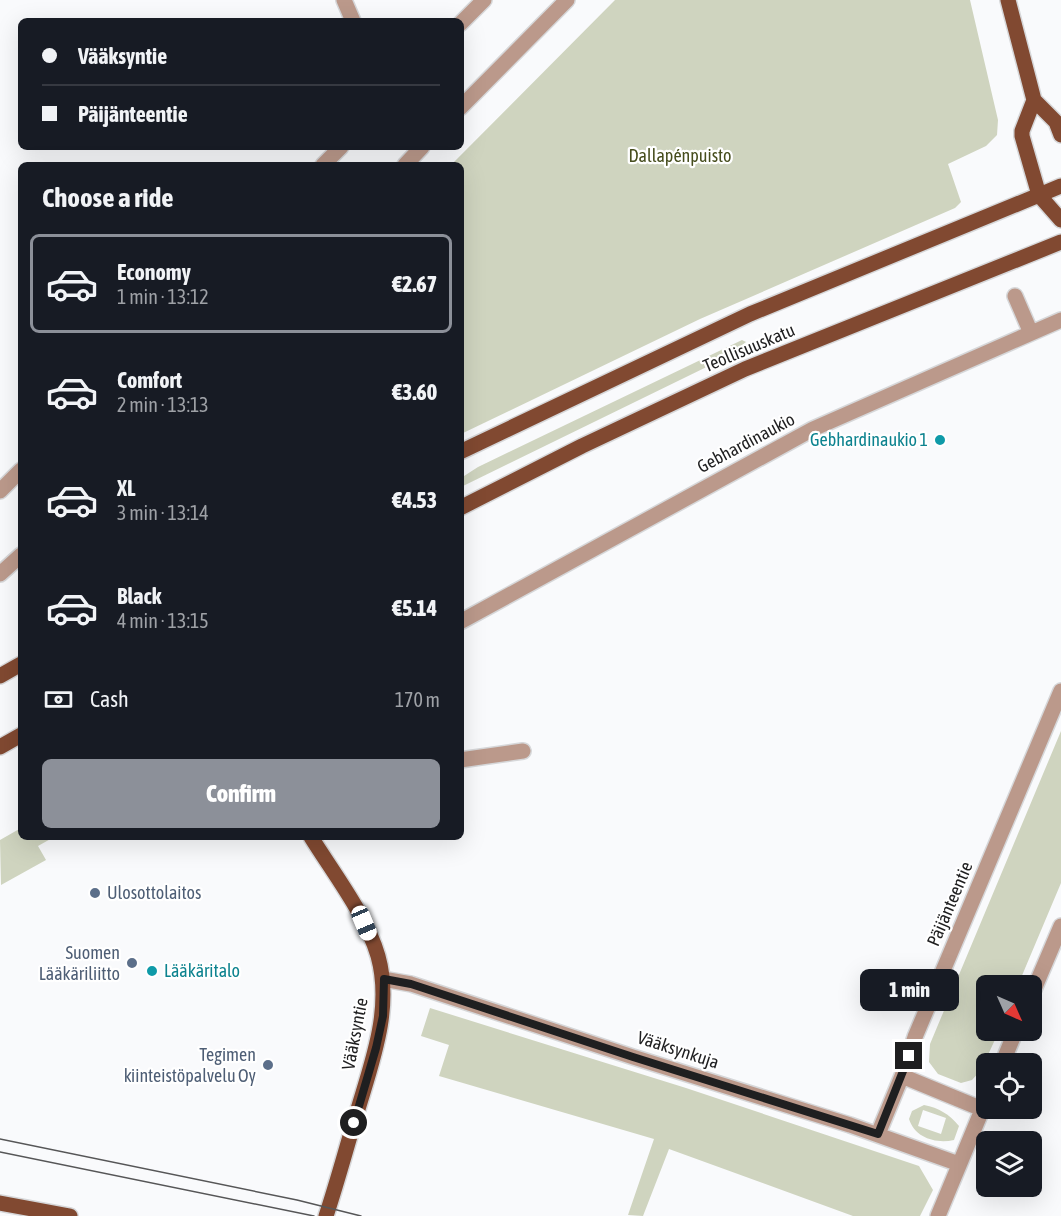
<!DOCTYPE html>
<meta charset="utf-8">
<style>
body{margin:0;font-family:"Asap Condensed",sans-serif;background:#20242c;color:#f1f3f6;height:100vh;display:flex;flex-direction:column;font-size:22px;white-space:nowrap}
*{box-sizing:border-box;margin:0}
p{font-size:20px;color:#9ea1a6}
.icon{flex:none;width:33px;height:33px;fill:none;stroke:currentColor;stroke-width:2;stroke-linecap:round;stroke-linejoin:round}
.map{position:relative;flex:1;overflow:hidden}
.side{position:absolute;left:18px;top:162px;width:446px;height:678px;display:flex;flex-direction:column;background:#171b24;border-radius:9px;box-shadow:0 6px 24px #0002}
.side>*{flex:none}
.top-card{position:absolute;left:18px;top:18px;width:446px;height:132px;border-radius:9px;box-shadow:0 6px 24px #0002;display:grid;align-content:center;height:132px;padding:0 24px;background:#171b24}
.needle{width:39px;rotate:135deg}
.fabs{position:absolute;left:976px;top:975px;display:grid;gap:12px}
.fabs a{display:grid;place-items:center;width:66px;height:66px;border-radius:9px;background:#171b24;box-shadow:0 6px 24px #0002;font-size:30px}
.end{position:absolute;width:27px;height:27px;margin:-14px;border:8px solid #1f1f20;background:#fff;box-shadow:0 0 0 3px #fff}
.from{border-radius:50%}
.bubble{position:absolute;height:42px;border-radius:9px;background:#171b24;box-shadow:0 6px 24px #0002;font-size:20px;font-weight:800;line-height:42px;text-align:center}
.car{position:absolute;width:18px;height:36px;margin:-18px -9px;border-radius:8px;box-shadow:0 0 4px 2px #0007;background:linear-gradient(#fff 24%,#345 0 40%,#fff 0 76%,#345 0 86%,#fff 0)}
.top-card b{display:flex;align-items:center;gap:21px;height:57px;font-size:22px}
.top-card b+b{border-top:2px solid #363941}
.top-card i{width:15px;height:15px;background:#f1f3f6}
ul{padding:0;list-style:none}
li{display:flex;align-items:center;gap:18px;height:99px;margin:0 12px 9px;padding:0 12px;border:3px solid transparent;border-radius:9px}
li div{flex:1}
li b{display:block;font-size:22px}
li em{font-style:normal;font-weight:800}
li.active{border-color:#8c9099}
li>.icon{width:54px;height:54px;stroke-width:1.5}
h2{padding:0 24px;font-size:27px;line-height:72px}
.pay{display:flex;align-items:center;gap:15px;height:66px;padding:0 24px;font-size:22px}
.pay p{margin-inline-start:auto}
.primary-button{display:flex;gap:12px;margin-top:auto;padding:12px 24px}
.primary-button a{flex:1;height:69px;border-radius:9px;background:#8c9099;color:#fff;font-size:24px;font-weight:800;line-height:69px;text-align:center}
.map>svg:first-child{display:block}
.green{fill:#cfd4bf;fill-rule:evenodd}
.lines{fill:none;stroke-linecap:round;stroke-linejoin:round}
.minor-casing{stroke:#d6d7d9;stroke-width:18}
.major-casing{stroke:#d6d7d9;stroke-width:18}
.minor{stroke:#bb998b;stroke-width:15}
.major{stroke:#814931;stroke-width:15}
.tram{stroke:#565657;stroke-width:1.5}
.route{stroke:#1f1f20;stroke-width:8}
.culture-dot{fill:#0f9aa8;stroke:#fff;stroke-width:2}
.service-dot{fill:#5c6f8a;stroke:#fff;stroke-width:2}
.labels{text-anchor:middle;stroke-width:4.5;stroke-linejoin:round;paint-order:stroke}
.park-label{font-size:18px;fill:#464d1d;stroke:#fff}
.street-label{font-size:18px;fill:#1f1f20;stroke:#fff}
.culture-label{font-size:18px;fill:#0d838f;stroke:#fff;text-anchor:end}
.service-label{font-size:18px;fill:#4e5e75;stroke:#fff;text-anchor:end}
</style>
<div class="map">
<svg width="1061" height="1216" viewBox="0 0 1061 1216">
<rect width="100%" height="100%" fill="#f9fafc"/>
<path class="green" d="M 615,0 L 970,0 L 998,120 L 997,135 L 986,146 L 948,164 L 961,202 L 955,208 L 700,319 L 461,434 L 460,165 L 451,165 Z
M 742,340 L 746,342 L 725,358 L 461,487 L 461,478 L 478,467 Z
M 1061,731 L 1061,883 L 1018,985 L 987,986 L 987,1030 L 999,1031 L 981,1070 L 972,1080 L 961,1083 L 938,1074 L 929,1062 L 930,1044 Z
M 21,828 L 21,837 L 54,837 L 38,846 L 46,860 L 1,885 L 0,840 Z
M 430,1008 L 686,1088 L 919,1166 L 933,1190 L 920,1216 L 853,1216 L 669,1149 L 643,1216 L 628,1215 L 654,1139 L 439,1076 L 449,1045 L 421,1036 Z
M 924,1105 C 939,1108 949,1114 959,1126 L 954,1140 C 936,1144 915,1138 909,1119 L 912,1111 ZM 923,1110 L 946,1118 L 941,1134 L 918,1126 Z"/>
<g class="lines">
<g class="minor-casing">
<path id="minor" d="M 344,0 L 353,21
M 460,24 L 484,0
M 460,108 L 567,0
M 323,165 L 341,147
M 405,165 L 422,147
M 1015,296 L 1031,333
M 0,491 L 21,470
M 0,574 L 21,555
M 460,622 L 813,429 L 1061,320
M 460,760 L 523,751
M 383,979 L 411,984 L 633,1057 L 850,1125 L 959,1164
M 1032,994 L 1061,926
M 1002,1064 L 1016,1030
M 902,1076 L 982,1109
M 878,1134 L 902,1076 L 915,1037 L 1061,691
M 938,1216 L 987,1098"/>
</g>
<g class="major-casing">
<path id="major" d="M 1008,0 L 1034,100 L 1056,122 L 1061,135
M 1034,100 L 1022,131 L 1022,136 L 1039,195 L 1061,220
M 460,452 L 750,314 L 1061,186
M 460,508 L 582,446 L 745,369 L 1061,242
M 0,676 L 21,664
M 0,747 L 21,735
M 311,837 C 334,874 366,915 378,956 C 393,1010 371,1064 356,1116 C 346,1149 337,1183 326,1216
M 0,1203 L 70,1216"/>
</g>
<use href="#minor" class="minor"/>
<use href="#major" class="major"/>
<path class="tram" d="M 0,1139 L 297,1200 L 361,1216
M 0,1152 L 314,1216"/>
</g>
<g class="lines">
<path class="route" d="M 354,1123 L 376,1048 L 383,1016 L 384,979 L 411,984 L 633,1057 L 878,1134 L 909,1056"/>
</g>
<g class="culture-dot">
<circle cx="940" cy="440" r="6"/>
<circle cx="152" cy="971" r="6"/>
</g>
<g class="service-dot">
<circle cx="95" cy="893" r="6"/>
<circle cx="132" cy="963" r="6"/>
<circle cx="268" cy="1065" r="6"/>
</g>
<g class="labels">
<g class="park-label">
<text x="680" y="162">Dallapénpuisto</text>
</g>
<g class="street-label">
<text transform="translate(749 348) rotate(-23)" y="6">Teollisuuskatu</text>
<text transform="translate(746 443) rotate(-28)" y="6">Gebhardinaukio</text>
<text transform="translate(950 904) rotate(-67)" y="6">Päijänteentie</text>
<text transform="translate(355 1034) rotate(-79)" y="6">Vääksyntie</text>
<text transform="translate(678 1050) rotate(18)" y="6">Vääksynkuja</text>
</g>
<g class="culture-label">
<text x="928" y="446">Gebhardinaukio 1</text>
<text x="164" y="977" text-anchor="start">Lääkäritalo</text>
</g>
<g class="service-label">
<text x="107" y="899" text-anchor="start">Ulosottolaitos</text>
<text x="120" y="959">Suomen<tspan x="120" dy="21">Lääkäriliitto</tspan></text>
<text x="256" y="1061">Tegimen<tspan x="256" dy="21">kiinteistöpalvelu Oy</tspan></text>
</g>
</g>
</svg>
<div class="fabs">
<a><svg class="needle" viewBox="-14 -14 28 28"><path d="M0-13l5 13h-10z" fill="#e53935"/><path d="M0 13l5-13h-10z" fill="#9ea1a6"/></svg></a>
<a><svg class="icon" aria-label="locate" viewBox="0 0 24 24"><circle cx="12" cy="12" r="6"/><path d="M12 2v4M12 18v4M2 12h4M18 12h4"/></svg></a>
<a><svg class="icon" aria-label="layers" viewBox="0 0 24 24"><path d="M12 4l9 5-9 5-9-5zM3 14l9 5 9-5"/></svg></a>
</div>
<i class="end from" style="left:354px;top:1123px"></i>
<i class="end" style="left:909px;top:1056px"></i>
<div class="bubble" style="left:860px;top:969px;width:99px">1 min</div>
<i class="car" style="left:364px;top:923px;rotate:157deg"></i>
<div class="top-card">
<b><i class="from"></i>Vääksyntie</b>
<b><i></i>Päijänteentie</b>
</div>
<section class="side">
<h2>Choose a ride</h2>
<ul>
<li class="active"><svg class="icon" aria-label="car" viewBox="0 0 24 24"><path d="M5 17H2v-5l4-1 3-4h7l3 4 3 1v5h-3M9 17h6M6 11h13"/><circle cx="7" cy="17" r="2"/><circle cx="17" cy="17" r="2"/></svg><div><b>Economy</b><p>1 min · 13:12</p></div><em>€2.67</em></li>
<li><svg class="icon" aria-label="car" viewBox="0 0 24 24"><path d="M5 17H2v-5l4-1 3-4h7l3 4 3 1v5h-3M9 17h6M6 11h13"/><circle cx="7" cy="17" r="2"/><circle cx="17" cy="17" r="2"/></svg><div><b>Comfort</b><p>2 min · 13:13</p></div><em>€3.60</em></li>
<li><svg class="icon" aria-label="car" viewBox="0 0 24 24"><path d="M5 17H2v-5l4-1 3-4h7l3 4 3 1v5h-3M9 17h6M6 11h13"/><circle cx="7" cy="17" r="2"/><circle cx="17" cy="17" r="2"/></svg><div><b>XL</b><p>3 min · 13:14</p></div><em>€4.53</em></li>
<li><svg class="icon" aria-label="car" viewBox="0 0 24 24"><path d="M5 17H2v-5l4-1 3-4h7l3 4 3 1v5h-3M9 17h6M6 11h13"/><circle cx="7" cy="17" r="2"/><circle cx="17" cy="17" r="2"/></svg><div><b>Black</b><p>4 min · 13:15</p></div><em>€5.14</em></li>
</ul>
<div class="pay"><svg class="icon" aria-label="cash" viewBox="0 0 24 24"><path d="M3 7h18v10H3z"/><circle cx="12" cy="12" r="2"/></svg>Cash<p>170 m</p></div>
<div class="primary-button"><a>Confirm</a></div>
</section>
</div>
